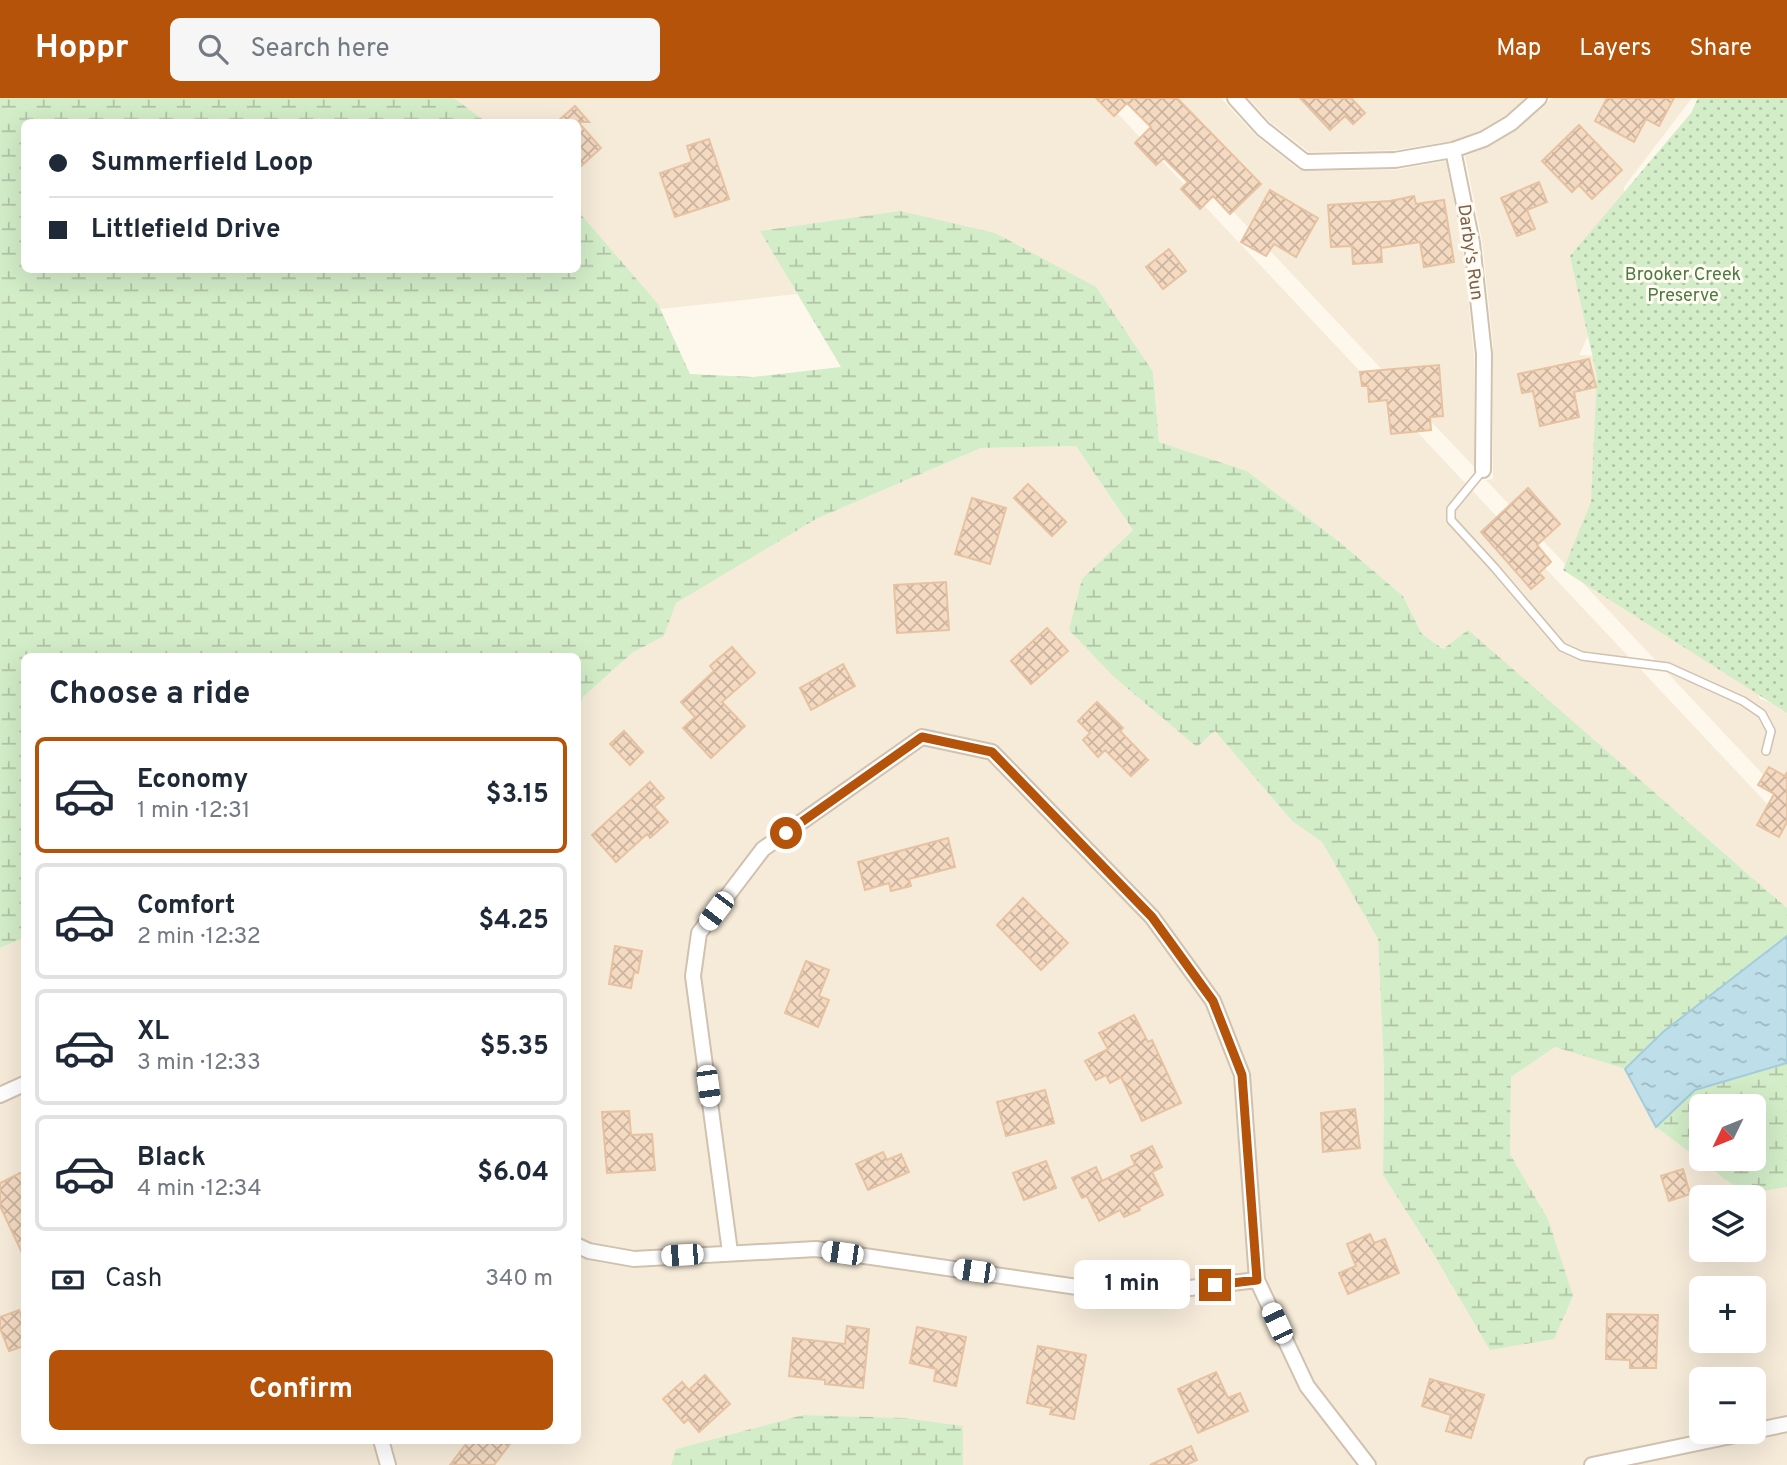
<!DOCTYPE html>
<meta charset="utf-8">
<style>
body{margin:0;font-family:Overpass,sans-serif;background:#f6f6f7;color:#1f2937;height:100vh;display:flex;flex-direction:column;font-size:26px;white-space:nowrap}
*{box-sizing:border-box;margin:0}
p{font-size:23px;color:#747a83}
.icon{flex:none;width:38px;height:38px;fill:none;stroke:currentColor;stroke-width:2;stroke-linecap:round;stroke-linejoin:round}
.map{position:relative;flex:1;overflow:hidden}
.sheet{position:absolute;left:21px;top:555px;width:560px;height:791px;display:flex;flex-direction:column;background:#fff;border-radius:10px;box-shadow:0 7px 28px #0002}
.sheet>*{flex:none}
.top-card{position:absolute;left:21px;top:21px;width:560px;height:154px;border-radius:10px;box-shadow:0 7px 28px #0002;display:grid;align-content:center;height:154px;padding:0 28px;background:#fff}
.needle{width:46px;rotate:227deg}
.controls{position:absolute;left:1689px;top:996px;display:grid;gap:14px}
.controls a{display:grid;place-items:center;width:77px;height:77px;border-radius:10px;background:#fff;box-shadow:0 7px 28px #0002;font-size:35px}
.end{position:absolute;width:32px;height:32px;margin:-16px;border:9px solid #b45309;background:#fff;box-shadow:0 0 0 4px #fff}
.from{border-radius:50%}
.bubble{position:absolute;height:49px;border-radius:10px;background:#fff;box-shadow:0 7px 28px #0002;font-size:23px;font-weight:700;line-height:49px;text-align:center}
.car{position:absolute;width:21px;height:42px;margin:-21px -10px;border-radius:9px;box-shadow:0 0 5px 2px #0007;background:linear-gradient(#fff 24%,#345 0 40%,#fff 0 76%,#345 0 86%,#fff 0)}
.top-card b{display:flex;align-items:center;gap:24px;height:66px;font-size:26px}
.top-card b+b{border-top:2px solid #e0e1e3}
.top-card i{width:18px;height:18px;background:#1f2937}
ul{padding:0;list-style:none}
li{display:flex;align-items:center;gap:21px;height:116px;margin:0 14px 10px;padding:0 14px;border:4px solid #e0e1e3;border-radius:10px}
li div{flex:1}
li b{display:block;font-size:26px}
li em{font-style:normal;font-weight:700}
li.current{border-color:#b45309}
li>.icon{width:63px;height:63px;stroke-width:1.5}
h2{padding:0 28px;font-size:32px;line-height:84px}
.pay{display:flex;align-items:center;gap:18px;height:77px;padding:0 28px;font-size:26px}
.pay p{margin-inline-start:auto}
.primary-button{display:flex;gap:14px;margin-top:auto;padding:14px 28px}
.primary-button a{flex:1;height:80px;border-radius:10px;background:#b45309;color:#fff;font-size:28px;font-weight:700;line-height:80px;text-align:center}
header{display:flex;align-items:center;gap:42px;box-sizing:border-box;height:98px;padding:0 35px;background:#b45309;color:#fff}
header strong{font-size:33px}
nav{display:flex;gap:38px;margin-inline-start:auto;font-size:24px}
.search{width:490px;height:63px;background:#f6f6f7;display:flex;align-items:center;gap:18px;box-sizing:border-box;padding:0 24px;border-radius:10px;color:#747a83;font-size:26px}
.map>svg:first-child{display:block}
.residential{fill:#f6ebd9;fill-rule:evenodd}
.wetland{fill:url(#wetland-marsh);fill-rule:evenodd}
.park{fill:url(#park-dots)}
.water{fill:url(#water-ripples);stroke:#a3cddb;stroke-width:2}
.building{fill:url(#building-cross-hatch);stroke:#e7c2a1;stroke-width:2}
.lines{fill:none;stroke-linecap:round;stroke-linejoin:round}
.service-casing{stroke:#d1c1af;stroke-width:10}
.minor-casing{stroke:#d1c1af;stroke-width:18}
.service{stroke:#fff;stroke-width:7}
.minor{stroke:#fff;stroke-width:14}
.route{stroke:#b45309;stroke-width:9}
.labels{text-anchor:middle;stroke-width:6;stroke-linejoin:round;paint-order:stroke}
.street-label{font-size:18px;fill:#7b614c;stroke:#fffbf2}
.park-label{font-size:18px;fill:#4c7a40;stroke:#fffbf2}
</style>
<header>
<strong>Hoppr</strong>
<div class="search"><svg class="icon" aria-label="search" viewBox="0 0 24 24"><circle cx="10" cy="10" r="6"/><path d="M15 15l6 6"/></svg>Search here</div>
<nav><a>Map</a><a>Layers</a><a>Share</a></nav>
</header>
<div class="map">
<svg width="1787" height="1367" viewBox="0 0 1787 1367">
<defs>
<pattern id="wetland-marsh" width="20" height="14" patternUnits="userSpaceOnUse" patternTransform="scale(1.75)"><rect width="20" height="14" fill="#d3edc8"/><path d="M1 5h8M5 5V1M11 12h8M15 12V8" fill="none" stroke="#b0c3a5"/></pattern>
<pattern id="park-dots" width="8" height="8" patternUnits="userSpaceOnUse" patternTransform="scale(1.75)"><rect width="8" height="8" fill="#d3edc8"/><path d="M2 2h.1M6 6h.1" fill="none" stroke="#b0c3a5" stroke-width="1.8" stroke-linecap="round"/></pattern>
<pattern id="water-ripples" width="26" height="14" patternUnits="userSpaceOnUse" patternTransform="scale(1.75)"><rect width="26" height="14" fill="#bedfe9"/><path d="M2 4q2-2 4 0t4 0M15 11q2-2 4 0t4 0" fill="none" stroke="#9fb8bf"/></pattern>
<pattern id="building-cross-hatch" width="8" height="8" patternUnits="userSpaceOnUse" patternTransform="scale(1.75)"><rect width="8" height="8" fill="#f4dac1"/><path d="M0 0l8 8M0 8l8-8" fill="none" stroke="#cbb49f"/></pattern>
</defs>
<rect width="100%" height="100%" fill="#fdf8eb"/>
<path class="residential" d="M 454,0 L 1103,0 L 1787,727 L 1787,810 L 1468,533 L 1443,551 L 1422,536 L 1403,498 L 1342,446 L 1247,373 L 1159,344 L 1153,274 L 761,133 L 797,196 L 661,211 L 578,113 L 578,24 L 486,24 Z
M 1126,0 L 1221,0 L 1256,38 L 1298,71 L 1304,73 L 1394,72 L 1446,63 L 1463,148 L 1474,258 L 1474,369 Z
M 1248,0 L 1526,0 L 1506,17 L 1481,32 L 1452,43 L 1395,52 L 1309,54 L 1270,24 Z
M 1552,0 L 1692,0 L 1624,89 L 1623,164 L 1579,257 L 1634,260 L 1760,601 L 1787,610 L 1787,702 L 1486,382 L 1493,381 L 1493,246 L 1482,142 L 1465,58 L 1488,49 L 1515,33 Z
M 1076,348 L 1133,432 L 1082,481 L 1197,649 L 1215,633 L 1292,723 L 1322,744 L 1378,841 L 1384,975 L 1383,1077 L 1433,1155 L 1548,1121 L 1510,1056 L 1511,979 L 1555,949 L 1625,971 L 1656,1029 L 1745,1096 L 1787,1089 L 1787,1367 L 963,1367 L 962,1328 L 906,1320 L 803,1317 L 676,1351 L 671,1367 L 0,1367 L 0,850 L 24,840 L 24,1342 L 578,1342 L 578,619 L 583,599 L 632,555 L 664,538 L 675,505 L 816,421 L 981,350 ZM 1701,1099 L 1754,1099 L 1754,1152 L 1701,1152 ZM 1701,1190 L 1754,1190 L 1754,1242 L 1701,1242 ZM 1701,1281 L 1754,1281 L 1754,1334 L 1701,1334 Z"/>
<path class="wetland" d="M 0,0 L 454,0 L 486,24 L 24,24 L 24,172 L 578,172 L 578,113 L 658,206 L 690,276 L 753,279 L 841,269 L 760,133 L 900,113 L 995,135 L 1096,189 L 1153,274 L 1159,344 L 1247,373 L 1342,446 L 1403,498 L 1422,536 L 1443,551 L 1468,532 L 1787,810 L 1787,838 L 1663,934 L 1625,971 L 1555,949 L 1511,979 L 1510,1056 L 1548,1121 L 1573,1198 L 1554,1241 L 1490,1252 L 1433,1155 L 1383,1077 L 1384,975 L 1378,841 L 1322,744 L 1292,723 L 1215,633 L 1197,649 L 1113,578 L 1069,532 L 1082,481 L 1133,432 L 1076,348 L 981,350 L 816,421 L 676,505 L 664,538 L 632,555 L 583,599 L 578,619 L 578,558 L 24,558 L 24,840 L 0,850 Z
M 1787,965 L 1787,1089 L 1745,1096 L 1656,1029 L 1695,992 ZM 1701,1008 L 1754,1008 L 1754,1060 L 1701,1060 Z
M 803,1317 L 906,1320 L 963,1328 L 963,1367 L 671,1367 L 676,1351 Z"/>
<path class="park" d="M 1698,0 L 1787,0 L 1787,615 L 1563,472 L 1591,404 L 1597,278 L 1570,158 L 1691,15 Z"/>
<path class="water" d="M 1787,838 L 1787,965 L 1695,992 L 1656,1029 L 1625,971 L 1663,934 Z"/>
<path class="building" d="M 1096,0 L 1177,0 L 1261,86 L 1230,116 L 1213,98 L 1200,111 L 1181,91 L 1188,84 L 1164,60 L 1156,67 L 1135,45 L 1151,29 L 1127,5 L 1114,18 Z
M 1300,0 L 1351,0 L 1365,15 L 1353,26 L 1345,18 L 1330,32 Z
M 1607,0 L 1674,0 L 1659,28 L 1646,21 L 1634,44 L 1595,23 Z
M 575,8 L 589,24 L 578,24 L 601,50 L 578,71 L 578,24 L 557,24 Z
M 1579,27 L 1622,72 L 1592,101 L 1579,87 L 1572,94 L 1542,63 Z
M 709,41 L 729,101 L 675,119 L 660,75 L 692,64 L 687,48 Z
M 1539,84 L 1547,104 L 1527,112 L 1535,131 L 1517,138 L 1501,100 Z
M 1270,92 L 1318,120 L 1296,159 L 1274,146 L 1266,158 L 1241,144 Z
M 1414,98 L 1416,106 L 1444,102 L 1454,164 L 1424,169 L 1420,144 L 1381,150 L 1382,164 L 1353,166 L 1352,148 L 1331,149 L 1328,107 L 1390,103 Z
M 1169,151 L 1186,173 L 1163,191 L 1146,169 Z
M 1589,261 L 1596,289 L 1574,294 L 1579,319 L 1540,328 L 1533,293 L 1522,295 L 1518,276 Z
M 1439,267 L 1443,318 L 1430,319 L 1431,332 L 1391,336 L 1387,302 L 1369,304 L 1368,288 L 1362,288 L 1360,274 Z
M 1028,386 L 1066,424 L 1052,438 L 1014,400 Z
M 1528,390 L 1560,426 L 1537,447 L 1551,464 L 1539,475 L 1544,480 L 1531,491 L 1481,434 Z
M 972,400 L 1006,410 L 990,466 L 955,456 Z
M 946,484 L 949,532 L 897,535 L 894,487 Z
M 1047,530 L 1068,553 L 1031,586 L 1011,563 Z
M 732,549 L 755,575 L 722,604 L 745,628 L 711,660 L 683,630 L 695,619 L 681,604 L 714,573 L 710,568 Z
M 843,566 L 855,588 L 811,612 L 800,590 Z
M 1097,604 L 1123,630 L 1120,633 L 1148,662 L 1131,678 L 1105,652 L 1098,659 L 1083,642 L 1090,635 L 1078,623 Z
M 624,633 L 643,654 L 630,667 L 610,646 Z
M 1769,669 L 1785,678 L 1787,674 L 1787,724 L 1779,739 L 1757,727 L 1774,696 L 1758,687 Z
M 650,684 L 664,700 L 654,709 L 668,724 L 650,740 L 647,736 L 616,764 L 592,737 Z
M 948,740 L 955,769 L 909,781 L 911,788 L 891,793 L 889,785 L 865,792 L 858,764 Z
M 1023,800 L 1068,845 L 1041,872 L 997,827 Z
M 615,848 L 642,853 L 638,875 L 634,874 L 631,890 L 609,886 Z
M 806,863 L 829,872 L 819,898 L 829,902 L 818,929 L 785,915 Z
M 1134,917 L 1148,944 L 1152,942 L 1181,1005 L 1142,1023 L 1121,979 L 1110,985 L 1106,977 L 1096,982 L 1085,963 L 1108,951 L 1099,935 Z
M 1045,992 L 1054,1025 L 1006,1038 L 997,1004 Z
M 1355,1011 L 1360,1050 L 1323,1054 L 1321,1015 Z
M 629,1013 L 631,1037 L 652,1036 L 655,1072 L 607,1075 L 602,1014 Z
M 1152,1048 L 1162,1069 L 1152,1074 L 1163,1097 L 1139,1109 L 1140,1112 L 1124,1119 L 1120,1112 L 1099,1123 L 1087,1098 L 1082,1100 L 1072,1080 L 1096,1069 L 1102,1083 L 1135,1067 L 1131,1058 Z
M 883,1054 L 887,1062 L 901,1056 L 909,1074 L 868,1092 L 856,1066 Z
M 1046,1063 L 1056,1090 L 1024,1102 L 1013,1075 Z
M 1683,1071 L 1690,1096 L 1669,1103 L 1661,1078 Z
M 20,1075 L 24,1075 L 24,1159 L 0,1108 L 0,1085 Z
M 1370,1136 L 1374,1145 L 1385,1141 L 1399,1175 L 1348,1196 L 1339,1175 L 1356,1168 L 1347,1146 Z
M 19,1212 L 24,1226 L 24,1248 L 9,1253 L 0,1230 L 0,1219 Z
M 1607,1216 L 1658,1217 L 1656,1270 L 1630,1270 L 1630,1262 L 1606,1261 Z
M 847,1228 L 869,1231 L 863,1290 L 825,1286 L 825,1282 L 789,1278 L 793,1240 L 845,1246 Z
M 917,1229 L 966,1239 L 956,1288 L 934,1283 L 936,1271 L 910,1265 Z
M 1038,1248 L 1086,1257 L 1074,1321 L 1050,1316 L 1052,1310 L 1027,1305 Z
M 1216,1274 L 1228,1300 L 1240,1295 L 1248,1313 L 1198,1335 L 1178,1291 Z
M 705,1277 L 730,1306 L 699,1334 L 688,1321 L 684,1325 L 663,1301 L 682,1284 L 689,1292 Z
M 1430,1281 L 1484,1297 L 1471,1340 L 1446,1333 L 1451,1317 L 1422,1308 Z
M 469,1342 L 513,1342 L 494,1367 L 450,1367 Z
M 1191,1348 L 1197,1362 L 1186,1367 L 1150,1367 Z"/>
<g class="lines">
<g class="service-casing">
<path id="service" d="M 1483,372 L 1451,411 L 1451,422 L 1494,469 L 1562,549 L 1582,558 L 1668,569 L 1743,603 L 1762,616 L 1771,633 L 1766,653"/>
</g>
<g class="minor-casing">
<path id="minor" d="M 1235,0 L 1263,31 L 1305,64 L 1395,62 L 1453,52 L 1484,41 L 1511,25 L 1539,0
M 1453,52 L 1472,145 L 1484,256 L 1483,372
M 0,997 L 24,986
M 578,1148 L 589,1153 L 634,1161 L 816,1151 L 1105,1193 L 1173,1192 L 1257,1182
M 730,1154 L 693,878 L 699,835 L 763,751 L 922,639 L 992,654 L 1152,819 L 1213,903 L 1242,977 L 1257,1182 L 1307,1288 L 1368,1367
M 1754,1333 L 1787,1326
M 381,1342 L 388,1367
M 1592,1367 L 1750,1334"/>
</g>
<use href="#service" class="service"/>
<use href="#minor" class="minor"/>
</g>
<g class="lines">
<path class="route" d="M 786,735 L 922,639 L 992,654 L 1152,819 L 1213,903 L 1242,977 L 1257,1182 L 1215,1187"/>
</g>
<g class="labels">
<g class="street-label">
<text transform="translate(1471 154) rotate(82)" y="6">Darby's Run</text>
</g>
<g class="park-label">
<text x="1683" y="182">Brooker Creek<tspan x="1683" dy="21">Preserve</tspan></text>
</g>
</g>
</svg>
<div class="controls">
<a><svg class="needle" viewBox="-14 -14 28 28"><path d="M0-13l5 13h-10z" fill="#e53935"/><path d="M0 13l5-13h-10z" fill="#747a83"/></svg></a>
<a><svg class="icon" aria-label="layers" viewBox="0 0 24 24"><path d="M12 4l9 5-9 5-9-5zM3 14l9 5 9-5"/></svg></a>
<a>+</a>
<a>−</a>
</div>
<i class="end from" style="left:786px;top:735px"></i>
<i class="end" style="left:1215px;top:1187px"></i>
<div class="bubble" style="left:1074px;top:1162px;width:116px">1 min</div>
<i class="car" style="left:716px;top:813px;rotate:217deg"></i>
<i class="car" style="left:708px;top:988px;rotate:172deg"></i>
<i class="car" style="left:842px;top:1155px;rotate:278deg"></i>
<i class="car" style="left:682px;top:1157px;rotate:266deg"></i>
<i class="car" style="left:974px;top:1173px;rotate:278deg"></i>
<i class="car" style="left:1277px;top:1225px;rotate:335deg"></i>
<div class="top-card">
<b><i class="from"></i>Summerfield Loop</b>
<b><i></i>Littlefield Drive</b>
</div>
<section class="sheet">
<h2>Choose a ride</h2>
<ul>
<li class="current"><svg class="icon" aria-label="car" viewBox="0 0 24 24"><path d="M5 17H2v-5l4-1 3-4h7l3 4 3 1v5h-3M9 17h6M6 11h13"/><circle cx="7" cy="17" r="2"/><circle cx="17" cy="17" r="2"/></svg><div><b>Economy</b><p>1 min · 12:31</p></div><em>$3.15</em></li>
<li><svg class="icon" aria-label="car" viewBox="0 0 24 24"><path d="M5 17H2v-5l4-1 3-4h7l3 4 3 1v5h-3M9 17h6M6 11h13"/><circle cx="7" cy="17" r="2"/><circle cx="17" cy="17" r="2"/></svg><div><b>Comfort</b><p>2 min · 12:32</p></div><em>$4.25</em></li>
<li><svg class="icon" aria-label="car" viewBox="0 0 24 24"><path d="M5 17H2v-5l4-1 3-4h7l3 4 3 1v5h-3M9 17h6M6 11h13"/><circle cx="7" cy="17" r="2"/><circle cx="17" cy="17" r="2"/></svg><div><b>XL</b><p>3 min · 12:33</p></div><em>$5.35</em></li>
<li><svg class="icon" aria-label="car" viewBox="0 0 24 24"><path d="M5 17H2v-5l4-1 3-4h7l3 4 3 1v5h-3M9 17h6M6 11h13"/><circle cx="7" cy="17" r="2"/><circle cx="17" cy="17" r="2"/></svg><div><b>Black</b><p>4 min · 12:34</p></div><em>$6.04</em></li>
</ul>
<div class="pay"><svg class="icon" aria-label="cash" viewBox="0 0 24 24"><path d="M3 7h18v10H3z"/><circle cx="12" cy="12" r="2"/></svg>Cash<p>340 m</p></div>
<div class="primary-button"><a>Confirm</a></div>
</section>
</div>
